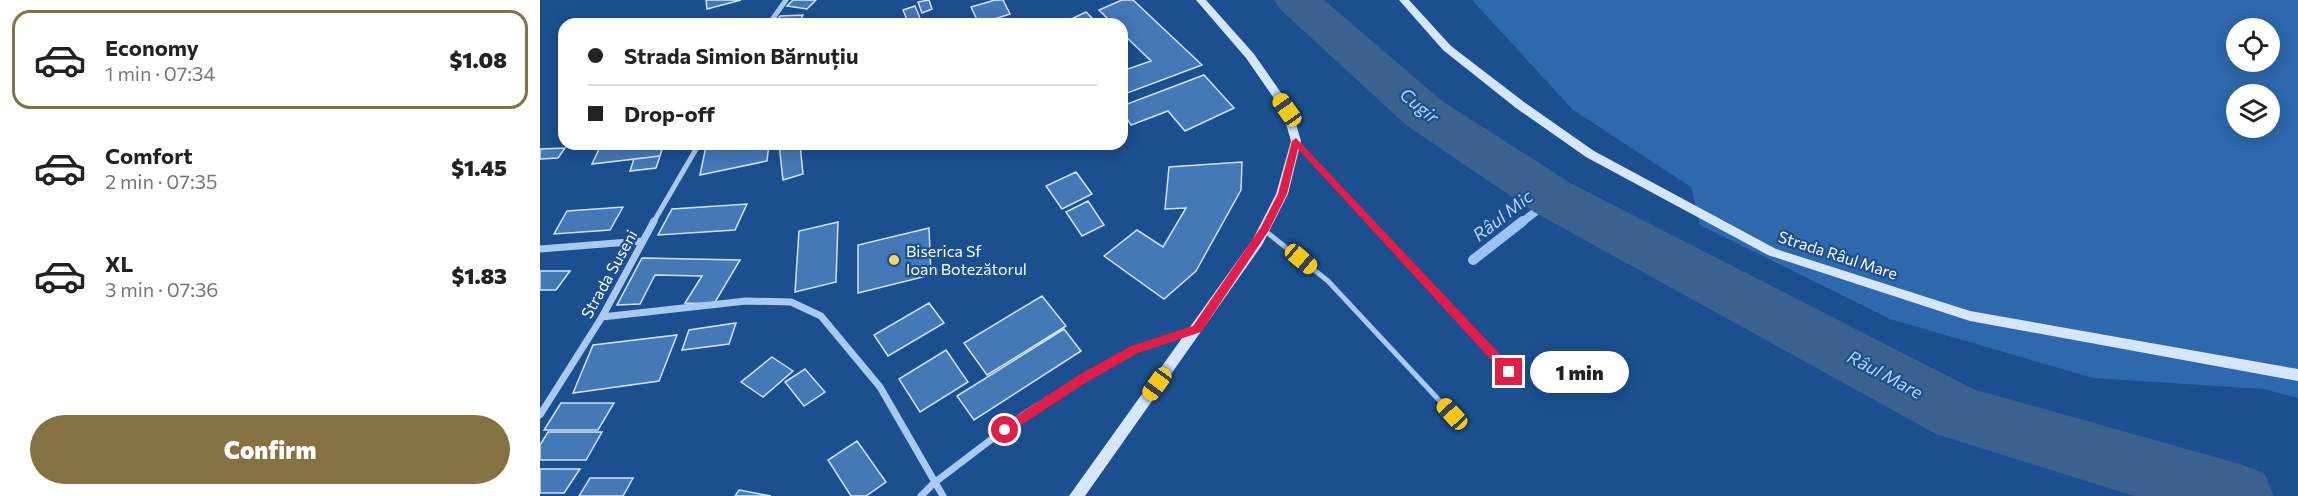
<!DOCTYPE html>
<meta charset="utf-8">
<style>
body{margin:0;font-family:Commissioner,sans-serif;background:#f6f6f6;color:#222;height:100vh;display:flex;flex-direction:column;font-size:22px;white-space:nowrap}
*{box-sizing:border-box;margin:0}
p{font-size:20px;color:#767676}
.icon{flex:none;width:33px;height:33px;fill:none;stroke:currentColor;stroke-width:2;stroke-linecap:round;stroke-linejoin:round}
.map{position:relative;flex:1;overflow:hidden}
.panel{display:flex;flex-direction:column;background:#fff;width:540px}
.panel>*{flex:none}
.hud{position:absolute;left:18px;top:18px;width:570px;height:132px;border-radius:18px;box-shadow:0 3px 15px #0003;display:grid;align-content:center;height:132px;padding:0 30px;background:#fff}
.controls{position:absolute;left:1686px;top:18px;display:grid;gap:12px}
.controls a{display:grid;place-items:center;width:54px;height:54px;border-radius:50%;background:#fff;box-shadow:0 3px 15px #0003;font-size:30px}
.end{position:absolute;width:27px;height:27px;margin:-14px;border:8px solid #e11d48;background:#fff;box-shadow:0 0 0 3px #fff}
.from{border-radius:50%}
.bubble{position:absolute;height:42px;border-radius:21px;background:#fff;box-shadow:0 3px 15px #0003;font-size:20px;font-weight:800;line-height:42px;text-align:center}
.car{position:absolute;width:18px;height:36px;margin:-18px -9px;border-radius:8px;box-shadow:0 0 4px 2px #0007;background:linear-gradient(#f5c518 24%,#345 0 40%,#f5c518 0 76%,#345 0 86%,#f5c518 0)}
.hud b{display:flex;align-items:center;gap:21px;height:57px;font-size:22px}
.hud b+b{border-top:2px solid #e0e0e0}
.hud i{width:15px;height:15px;background:#222}
ul{padding:10px 0 0;list-style:none}
li{display:flex;align-items:center;gap:18px;height:99px;margin:0 12px 9px;padding:0 18px;border:3px solid transparent;border-radius:18px}
li div{flex:1}
li b{display:block;font-size:22px}
li em{font-style:normal;font-weight:800}
li.on{border-color:#857141}
li>.icon{width:54px;height:54px;stroke-width:1.5}
.cta{display:flex;gap:12px;margin-top:auto;padding:12px 30px}
.cta a{flex:1;height:69px;border-radius:36px;background:#857141;color:#fff;font-size:24px;font-weight:800;line-height:69px;text-align:center}
main{display:flex;flex:1;min-height:0}
.map>svg:first-child{display:block}
.green{fill:#2e69ad;fill-rule:evenodd}
.lines{fill:none;stroke-linecap:round;stroke-linejoin:round}
.stream-far1{stroke:#9cc4f0;stroke-width:8}
.stream{stroke:#9cc4f0;stroke-width:10}
.river{fill:#3c6290;fill-rule:evenodd}
.building{fill:#4478b7;stroke:#cfe3fa;stroke-width:1.5}
.lane-far1{stroke:#a9c9ee;stroke-width:4}
.lane{stroke:#a9c9ee;stroke-width:5}
.street-far1{stroke:#a9c9ee;stroke-width:5}
.street{stroke:#a9c9ee;stroke-width:7}
.secondary{fill:#d6e6fa;fill-rule:evenodd}
.route{fill:#e11d48}
.poi-dot{fill:#ffd166;stroke:#1b4f8f;stroke-width:2}
.labels{text-anchor:middle;stroke-width:4.5;stroke-linejoin:round;paint-order:stroke}
.poi-label{font-size:16px;fill:#fff;stroke:#1b4f8f;text-anchor:start}
.street-label{font-size:16px;fill:#fff;stroke:#1b4f8f}
.water-label{font-size:18px;font-style:italic;fill:#b5d3f5;stroke:#1b4f8f}
</style>
<main>
<section class="panel">
<ul>
<li class="on"><svg class="icon" aria-label="car" viewBox="0 0 24 24"><path d="M5 17H2v-5l4-1 3-4h7l3 4 3 1v5h-3M9 17h6M6 11h13"/><circle cx="7" cy="17" r="2"/><circle cx="17" cy="17" r="2"/></svg><div><b>Economy</b><p>1 min · 07:34</p></div><em>$1.08</em></li>
<li><svg class="icon" aria-label="car" viewBox="0 0 24 24"><path d="M5 17H2v-5l4-1 3-4h7l3 4 3 1v5h-3M9 17h6M6 11h13"/><circle cx="7" cy="17" r="2"/><circle cx="17" cy="17" r="2"/></svg><div><b>Comfort</b><p>2 min · 07:35</p></div><em>$1.45</em></li>
<li><svg class="icon" aria-label="car" viewBox="0 0 24 24"><path d="M5 17H2v-5l4-1 3-4h7l3 4 3 1v5h-3M9 17h6M6 11h13"/><circle cx="7" cy="17" r="2"/><circle cx="17" cy="17" r="2"/></svg><div><b>XL</b><p>3 min · 07:36</p></div><em>$1.83</em></li>
</ul>
<div class="cta"><a>Confirm</a></div>
</section>
<div class="map">
<svg width="1758" height="496" viewBox="0 0 1758 496">
<rect width="100%" height="100%" fill="#1b4f8f"/>
<path class="green" d="M 932,0 L 1758,0 L 1758,398 L 1723,389 L 1553,378 L 1350,319 L 1160,225 L 1151,187 L 1033,110 ZM 1696,28 L 1730,28 L 1730,62 L 1696,62 ZM 1696,94 L 1730,94 L 1730,128 L 1696,128 Z"/>
<g class="lines">
<path class="stream-far1" d="M 981,223 L 1013,198"/>
<path class="stream" d="M 933,260 L 983,221"/>
<path class="river" d="M 734,0 L 784,0 L 902,101 L 1032,184 L 1433,389 L 1700,464 L 1724,473 L 1734,496 L 1594,496 L 1396,434 L 994,212 L 866,125 L 741,10 Z"/>
</g>
<path class="building" d="M 166,0 L 201,0 L 167,9 Z
M 253,0 L 276,0 L 267,9 L 247,6 Z
M 389,0 L 392,9 L 382,13 L 378,2 Z
M 455,0 L 463,0 L 470,14 L 439,24 L 431,7 Z
M 582,0 L 593,0 L 662,65 L 582,95 L 582,71 L 611,61 L 582,33 L 582,24 L 573,24 L 559,10 Z
M 375,6 L 380,18 L 368,22 L 363,10 Z
M 546,12 L 558,24 L 521,24 Z
M 263,15 L 258,24 L 235,24 L 240,16 Z
M 664,75 L 694,108 L 645,131 L 628,111 L 591,125 L 582,111 L 582,106 Z
M 124,144 L 120,156 L 52,164 L 61,145 Z
M 178,144 L 229,144 L 227,161 L 160,175 L 166,146 Z
M 239,144 L 260,144 L 263,174 L 243,180 Z
M 25,148 L 18,158 L 0,159 L 0,149 Z
M 120,156 L 116,168 L 90,171 L 94,159 Z
M 702,162 L 701,190 L 656,271 L 624,299 L 564,256 L 597,230 L 623,247 L 646,208 L 625,209 L 629,167 Z
M 536,172 L 552,194 L 522,209 L 506,186 Z
M 548,201 L 564,225 L 542,236 L 526,212 Z
M 207,204 L 195,230 L 118,235 L 132,209 Z
M 83,207 L 70,230 L 14,234 L 27,211 Z
M 298,222 L 296,282 L 255,292 L 259,231 Z
M 389,228 L 391,275 L 318,293 L 318,245 Z
M 102,258 L 200,260 L 174,304 L 145,303 L 162,276 L 115,275 L 100,304 L 77,305 Z
M 0,271 L 30,271 L 16,290 L 0,290 Z
M 502,296 L 526,326 L 447,375 L 424,343 Z
M 389,303 L 404,323 L 348,356 L 334,335 Z
M 196,323 L 189,344 L 142,350 L 149,330 Z
M 524,329 L 541,351 L 434,420 L 417,396 Z
M 137,335 L 119,381 L 33,393 L 53,345 Z
M 406,350 L 428,382 L 380,412 L 359,379 Z
M 232,357 L 253,371 L 223,397 L 201,382 Z
M 265,369 L 285,392 L 264,406 L 245,382 Z
M 21,403 L 74,403 L 58,430 L 4,430 Z
M 8,432 L 62,432 L 46,460 L 0,460 L 0,445 Z
M 317,441 L 346,482 L 326,496 L 311,496 L 288,460 Z
M 0,469 L 40,469 L 24,493 L 0,493 Z
M 50,478 L 93,478 L 83,496 L 39,496 Z
M 199,490 L 231,496 L 195,496 Z"/>
<g class="lines">
<path class="lane-far1" d="M 757,142 L 831,223"/>
<path class="lane" d="M 830,221 L 969,372
M 724,230 L 788,281 L 912,414"/>
<path class="street-far1" d="M 229,24 L 246,0
M 113,223 L 159,144"/>
<path class="street" d="M 0,249 L 102,241
M 62,317 L 206,301 L 251,302 L 281,316 L 340,387 L 403,496
M 0,415 L 62,317 L 114,221
M 381,496 L 394,483 L 482,416 L 543,378 L 594,350 L 652,331"/>
<path class="secondary" d="M 656,0 L 666,0 L 714,54 L 751,107 L 761,141 L 748,194 L 722,245 L 545,496 L 529,496 L 713,239 L 736,194 L 751,141 L 742,110 L 706,58 Z
M 859,0 L 869,0 L 911,46 L 984,102 L 1054,151 L 1236,249 L 1430,311 L 1758,369 L 1758,381 L 1430,321 L 1228,255 L 1046,157 L 976,108 L 903,50 Z"/>
</g>
<path class="route" d="M 756,138 L 973,368 L 973,375 L 965,375 L 758,149 L 747,194 L 729,230 L 661,332 L 598,353 L 547,382 L 469,433 L 461,433 L 461,426 L 539,375 L 591,346 L 653,326 L 721,227 L 738,194 L 752,141 Z"/>
<circle class="poi-dot" cx="354" cy="260" r="6"/>
<g class="labels">
<g class="poi-label">
<text x="366" y="257">Biserica Sf<tspan x="366" dy="18">Ioan Botezătorul</tspan></text>
</g>
<g class="street-label">
<text transform="translate(1298 255) rotate(18)" y="6">Strada Râul Mare</text>
<text transform="translate(69 274) rotate(-61)" y="6">Strada Suseni</text>
</g>
<g class="water-label">
<text transform="translate(879 106) rotate(39)" y="6">Cugir</text>
<text transform="translate(963 216) rotate(-38)" y="6">Râul Mic</text>
<text transform="translate(1345 375) rotate(28)" y="6">Râul Mare</text>
</g>
</g>
</svg>
<div class="controls">
<a><svg class="icon" aria-label="locate" viewBox="0 0 24 24"><circle cx="12" cy="12" r="6"/><path d="M12 2v4M12 18v4M2 12h4M18 12h4"/></svg></a>
<a><svg class="icon" aria-label="layers" viewBox="0 0 24 24"><path d="M12 4l9 5-9 5-9-5zM3 14l9 5 9-5"/></svg></a>
</div>
<i class="end from" style="left:465px;top:430px"></i>
<i class="end" style="left:969px;top:372px"></i>
<div class="bubble" style="left:990px;top:351px;width:99px">1 min</div>
<i class="car" style="left:747px;top:110px;rotate:325deg"></i>
<i class="car" style="left:761px;top:259px;rotate:130deg"></i>
<i class="car" style="left:617px;top:384px;rotate:216deg"></i>
<i class="car" style="left:912px;top:414px;rotate:317deg"></i>
<div class="hud">
<b><i class="from"></i>Strada Simion Bărnuțiu</b>
<b><i></i>Drop-off</b>
</div>
</div>
</main>
